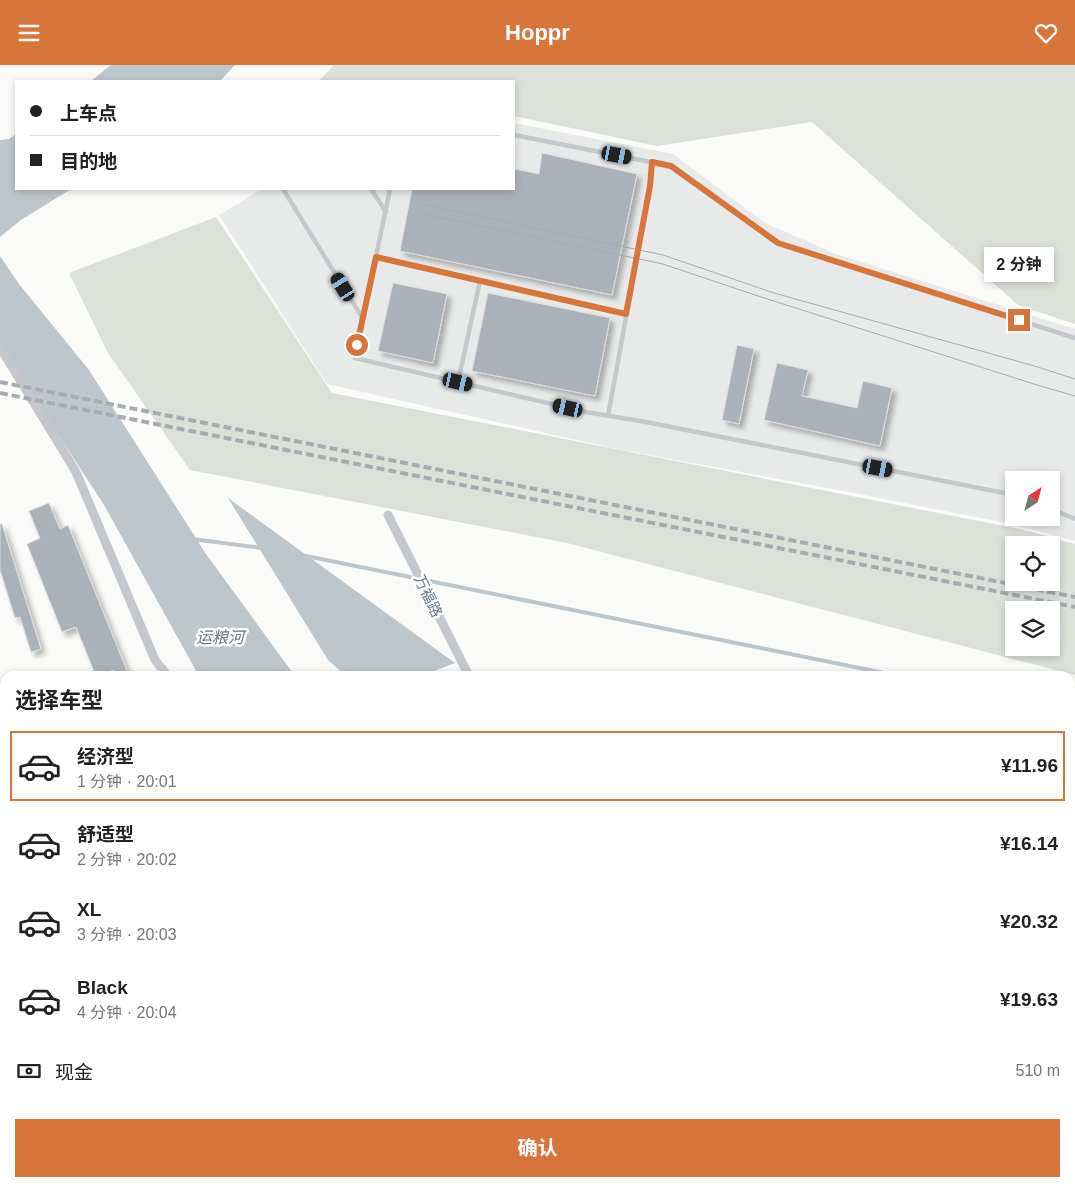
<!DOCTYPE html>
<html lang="zh">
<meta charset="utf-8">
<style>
body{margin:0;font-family:Arial,"Noto Sans SC",sans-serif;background:#f6f6f6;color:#222;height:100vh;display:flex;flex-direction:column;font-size:19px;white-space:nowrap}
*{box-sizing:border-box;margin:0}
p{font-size:16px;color:#767676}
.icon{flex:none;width:28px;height:28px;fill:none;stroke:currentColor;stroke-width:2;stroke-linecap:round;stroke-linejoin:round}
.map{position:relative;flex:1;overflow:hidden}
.panel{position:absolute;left:0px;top:606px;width:1075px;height:516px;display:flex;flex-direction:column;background:#fff;border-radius:15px 15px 0 0;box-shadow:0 2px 8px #0003}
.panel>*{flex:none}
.top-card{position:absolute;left:15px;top:15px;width:500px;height:110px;border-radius:0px;box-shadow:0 2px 8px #0003;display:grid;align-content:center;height:110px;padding:0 15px;background:#fff}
.needle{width:32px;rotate:36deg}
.buttons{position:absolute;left:1005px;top:406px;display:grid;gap:10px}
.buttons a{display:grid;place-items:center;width:55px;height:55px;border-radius:0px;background:#fff;box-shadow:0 2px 8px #0003;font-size:25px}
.end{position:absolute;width:22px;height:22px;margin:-11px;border:6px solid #d8753a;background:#fff;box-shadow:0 0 0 2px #fff}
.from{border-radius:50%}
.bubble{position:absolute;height:35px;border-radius:0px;background:#fff;box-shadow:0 2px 8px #0003;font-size:16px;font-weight:700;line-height:35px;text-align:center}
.car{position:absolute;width:15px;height:30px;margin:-15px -8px;border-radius:6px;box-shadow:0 0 4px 1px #0007;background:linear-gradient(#222 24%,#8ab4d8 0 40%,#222 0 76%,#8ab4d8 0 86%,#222 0)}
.top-card b{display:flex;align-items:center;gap:18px;height:48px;font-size:19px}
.top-card b+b{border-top:1px solid #e0e0e0}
.top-card i{width:12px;height:12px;background:#222}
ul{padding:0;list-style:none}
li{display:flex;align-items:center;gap:15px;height:70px;margin:0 10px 8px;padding:0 5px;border:2px solid transparent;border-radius:0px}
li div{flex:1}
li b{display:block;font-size:19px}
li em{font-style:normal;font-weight:700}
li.active{border-color:#d8753a}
li>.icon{width:45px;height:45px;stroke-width:1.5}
h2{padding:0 15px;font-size:22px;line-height:60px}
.pay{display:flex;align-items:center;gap:12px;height:55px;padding:0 15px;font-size:19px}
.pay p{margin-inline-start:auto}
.primary-button{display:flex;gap:10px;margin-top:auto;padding:10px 15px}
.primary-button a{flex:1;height:58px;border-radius:0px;background:#d8753a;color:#fff;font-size:20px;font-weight:700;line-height:58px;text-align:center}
header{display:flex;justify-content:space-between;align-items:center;height:65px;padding:0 15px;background:#d8753a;color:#fff;font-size:22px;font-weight:700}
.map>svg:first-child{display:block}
.built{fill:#e8e9e9;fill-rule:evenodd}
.green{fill:#dbe0d9;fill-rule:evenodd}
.water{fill:#bdc6cb}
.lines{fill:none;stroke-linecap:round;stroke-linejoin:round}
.stream{stroke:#bdc6cb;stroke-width:4}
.building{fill:#abb1b8;stroke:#dcdcda;filter:url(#shadow)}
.secondary-casing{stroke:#b9bcc1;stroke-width:16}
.lane{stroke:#c4c7cb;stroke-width:4.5}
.street{stroke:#c4c7cb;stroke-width:9}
.secondary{stroke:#fff;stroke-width:14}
.tram{stroke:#a7abb2;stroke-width:1}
.rail{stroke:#a7abb2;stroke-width:4;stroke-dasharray:8 4;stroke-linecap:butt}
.route{stroke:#d8753a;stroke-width:6}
.labels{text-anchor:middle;stroke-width:5;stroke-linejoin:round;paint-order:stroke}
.street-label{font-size:15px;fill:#6b7687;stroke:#fff}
.water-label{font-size:16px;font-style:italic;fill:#677781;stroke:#fff}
</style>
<header><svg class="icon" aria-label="menu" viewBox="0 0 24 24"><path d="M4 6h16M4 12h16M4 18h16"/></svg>Hoppr<svg class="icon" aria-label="heart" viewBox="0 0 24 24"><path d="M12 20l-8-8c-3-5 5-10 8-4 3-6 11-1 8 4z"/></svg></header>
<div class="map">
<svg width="1075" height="1122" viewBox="0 0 1075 1122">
<defs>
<filter id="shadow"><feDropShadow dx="4.5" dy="4.5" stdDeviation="2.5" flood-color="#0004"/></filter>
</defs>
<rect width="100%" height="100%" fill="#fafaf8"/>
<path class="built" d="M 514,58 L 673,89 L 765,158 L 836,189 L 1075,264 L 1075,476 L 1006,458 L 849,427 L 617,384 L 327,319 L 219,150 L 262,124 L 514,124 ZM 1014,415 L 1051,415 L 1051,452 L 1014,452 Z
M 5,940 L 5,1118 L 338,1118 L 340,1122 L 0,1122 L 0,941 Z"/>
<path class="green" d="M 334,0 L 1075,0 L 1075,259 L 1018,240 L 812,57 L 657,81 L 514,51 L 514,16 L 319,16 Z
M 216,152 L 332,328 L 1029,466 L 1075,479 L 1075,610 L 567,478 L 190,405 L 108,288 L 69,208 ZM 1014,480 L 1051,480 L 1051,518 L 1014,518 ZM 1014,545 L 1051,545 L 1051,582 L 1014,582 Z"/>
<path class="water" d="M 111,0 L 235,0 L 220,16 L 91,16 Z
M 16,69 L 16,124 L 71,124 L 21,155 L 0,172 L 0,75 L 9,74 Z
M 0,191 L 19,219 L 89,305 L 206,489 L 295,611 L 199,611 L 104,440 L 0,280 Z
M 228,433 L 455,598 L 421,611 L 346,611 L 328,595 Z
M 496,1118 L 596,1118 L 598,1122 L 497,1122 Z"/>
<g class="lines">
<path class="stream" d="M 192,474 L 262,483
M 306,491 L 899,611
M 1070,646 L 1075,647"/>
</g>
<path class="building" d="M 542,88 L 637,109 L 612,230 L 400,186 L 412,124 L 514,124 L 514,104 L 539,109 Z
M 393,218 L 447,229 L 433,298 L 378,286 Z
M 488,228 L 610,253 L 595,331 L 472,306 Z
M 737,280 L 754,284 L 739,359 L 722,355 Z
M 777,298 L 808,305 L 802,331 L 857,343 L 863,316 L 892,323 L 880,381 L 764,355 Z
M 49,438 L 60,464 L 68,460 L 127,606 L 117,611 L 114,605 L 96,611 L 76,562 L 62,567 L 27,479 L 40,473 L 29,446 Z
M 0,459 L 2,459 L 41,584 L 31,587 L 20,552 L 15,553 L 0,505 Z"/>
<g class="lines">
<g class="secondary-casing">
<path id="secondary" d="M 1070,870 L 1075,867
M 1070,909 L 1075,906
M 735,1118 L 738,1122
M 646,1122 L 655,1118
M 711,1122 L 721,1118"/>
</g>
<path class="lane" d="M 514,70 L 671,101 L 778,178 L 1075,273
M 283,124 L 363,254
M 371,124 L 386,147
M 390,124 L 355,293 L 586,347 L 646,357 L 1014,430
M 376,192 L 627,249
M 458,317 L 480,216
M 608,351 L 650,121 L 652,97
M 1051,444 L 1075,454
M 1070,788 L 1075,789"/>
<path class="street" d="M 0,282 L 76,407 L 155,595 L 168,611
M 388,450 L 469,611
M 1070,1035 L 1075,1043
M 482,1118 L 484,1122"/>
<use href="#secondary" class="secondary"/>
<path class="tram" d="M 421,139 L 663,190 L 774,228 L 1031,300 L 1075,314
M 419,148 L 663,199 L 755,230 L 1037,320 L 1075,331"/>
<path class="rail" d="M 0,317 L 1075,532
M 0,328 L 1075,542"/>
</g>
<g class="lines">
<path class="route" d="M 357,280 L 376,192 L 626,249 L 650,121 L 652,97 L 671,101 L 778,178 L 1019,255"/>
</g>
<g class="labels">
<g class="street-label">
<text transform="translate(428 531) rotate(64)" y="5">万福路</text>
</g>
<g class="water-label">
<text x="220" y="578">运粮河</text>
</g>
</g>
</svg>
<div class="buttons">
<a><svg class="needle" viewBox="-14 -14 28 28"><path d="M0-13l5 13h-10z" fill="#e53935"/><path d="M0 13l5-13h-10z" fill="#767676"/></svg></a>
<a><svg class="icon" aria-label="locate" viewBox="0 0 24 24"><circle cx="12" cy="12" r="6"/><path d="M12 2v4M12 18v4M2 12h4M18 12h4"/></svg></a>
<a><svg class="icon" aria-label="layers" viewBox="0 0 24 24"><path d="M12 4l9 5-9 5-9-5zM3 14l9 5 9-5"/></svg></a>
</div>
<i class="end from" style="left:357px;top:280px"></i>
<i class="end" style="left:1019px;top:255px"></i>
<div class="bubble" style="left:984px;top:182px;width:70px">2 分钟</div>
<i class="car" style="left:617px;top:90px;rotate:101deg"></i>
<i class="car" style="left:343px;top:222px;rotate:328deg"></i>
<i class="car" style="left:458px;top:317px;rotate:103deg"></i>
<i class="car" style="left:568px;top:343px;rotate:283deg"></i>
<i class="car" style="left:878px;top:403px;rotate:101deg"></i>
<div class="top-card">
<b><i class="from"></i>上车点</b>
<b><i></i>目的地</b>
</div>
<section class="panel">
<h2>选择车型</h2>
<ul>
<li class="active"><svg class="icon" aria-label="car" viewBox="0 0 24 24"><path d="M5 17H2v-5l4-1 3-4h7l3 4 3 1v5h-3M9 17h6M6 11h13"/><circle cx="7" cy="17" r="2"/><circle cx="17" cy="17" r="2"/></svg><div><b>经济型</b><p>1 分钟 · 20:01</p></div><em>¥11.96</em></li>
<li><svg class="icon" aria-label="car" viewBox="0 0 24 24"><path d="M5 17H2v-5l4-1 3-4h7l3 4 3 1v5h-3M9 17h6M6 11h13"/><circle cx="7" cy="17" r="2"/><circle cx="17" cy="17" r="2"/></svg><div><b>舒适型</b><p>2 分钟 · 20:02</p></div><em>¥16.14</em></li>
<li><svg class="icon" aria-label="car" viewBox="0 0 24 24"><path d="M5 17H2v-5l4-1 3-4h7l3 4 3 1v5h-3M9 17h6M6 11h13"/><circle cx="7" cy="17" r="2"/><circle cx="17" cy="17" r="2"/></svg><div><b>XL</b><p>3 分钟 · 20:03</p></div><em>¥20.32</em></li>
<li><svg class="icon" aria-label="car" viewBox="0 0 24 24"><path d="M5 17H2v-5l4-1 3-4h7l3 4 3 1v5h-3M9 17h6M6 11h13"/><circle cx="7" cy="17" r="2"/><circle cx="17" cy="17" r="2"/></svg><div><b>Black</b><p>4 分钟 · 20:04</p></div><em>¥19.63</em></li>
</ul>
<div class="pay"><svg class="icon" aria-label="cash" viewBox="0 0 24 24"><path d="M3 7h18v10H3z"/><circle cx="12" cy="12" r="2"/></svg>现金<p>510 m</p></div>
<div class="primary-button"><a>确认</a></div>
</section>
</div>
